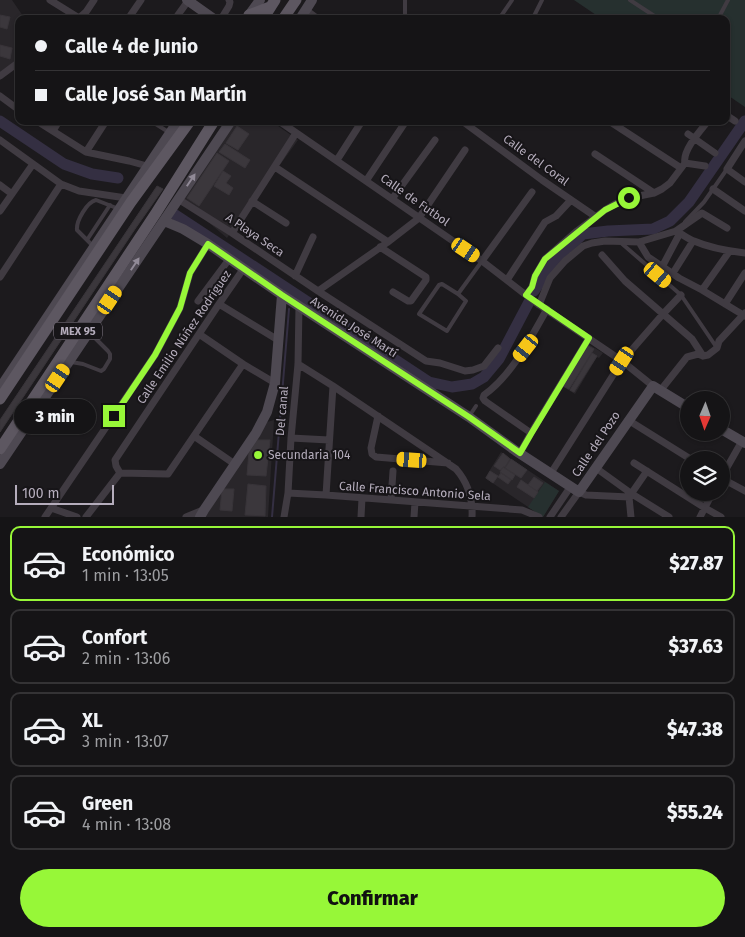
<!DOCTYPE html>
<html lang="es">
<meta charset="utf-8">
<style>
body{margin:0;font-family:"Fira Sans",sans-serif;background:#1e1d1f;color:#f1f3f6;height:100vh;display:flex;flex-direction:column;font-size:19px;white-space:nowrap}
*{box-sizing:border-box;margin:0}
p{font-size:16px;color:#9d9ea1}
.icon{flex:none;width:28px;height:28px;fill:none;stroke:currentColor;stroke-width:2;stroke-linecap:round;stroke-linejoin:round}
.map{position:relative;height:517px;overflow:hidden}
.details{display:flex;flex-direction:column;background:#151416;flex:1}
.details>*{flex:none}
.guide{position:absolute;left:15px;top:15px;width:715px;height:110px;border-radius:10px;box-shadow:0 1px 4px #0004,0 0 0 1px #343335;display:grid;align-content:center;height:110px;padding:0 20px;background:#151416}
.needle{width:32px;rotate:182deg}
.controls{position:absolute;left:680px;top:391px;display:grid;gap:10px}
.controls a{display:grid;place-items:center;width:50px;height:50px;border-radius:50%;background:#151416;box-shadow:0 1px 4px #0004,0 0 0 1px #343335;font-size:25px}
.scale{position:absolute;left:15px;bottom:12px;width:99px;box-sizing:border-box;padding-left:5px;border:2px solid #b5adbc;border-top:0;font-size:14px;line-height:18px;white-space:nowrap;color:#b5adbc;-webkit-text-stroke:4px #171518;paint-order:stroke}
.end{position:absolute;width:22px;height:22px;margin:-11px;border:6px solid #97f738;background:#111;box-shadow:0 0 0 2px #111}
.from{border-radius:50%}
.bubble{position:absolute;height:35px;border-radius:18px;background:#151416;box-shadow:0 1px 4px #0004,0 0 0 1px #343335;font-size:16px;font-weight:800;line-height:35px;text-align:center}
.car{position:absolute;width:15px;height:30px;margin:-15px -8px;border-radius:6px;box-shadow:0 0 4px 1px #0007;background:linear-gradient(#f5c518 24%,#345 0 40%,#f5c518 0 76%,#345 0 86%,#f5c518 0)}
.guide b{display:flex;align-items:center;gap:18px;height:48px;font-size:19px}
.guide b+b{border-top:1px solid #343335}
.guide i{width:12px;height:12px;background:#f1f3f6}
ul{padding:9px 0 0;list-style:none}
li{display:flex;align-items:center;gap:15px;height:75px;margin:0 10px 8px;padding:0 10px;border:2px solid #343335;border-radius:10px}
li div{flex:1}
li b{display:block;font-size:19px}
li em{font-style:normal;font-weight:800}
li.on{border-color:#97f738}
li>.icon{width:45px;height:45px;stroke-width:1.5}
.cta{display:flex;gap:10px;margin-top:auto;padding:10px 20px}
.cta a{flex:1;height:58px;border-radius:30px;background:#97f738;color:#111;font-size:20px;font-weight:800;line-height:58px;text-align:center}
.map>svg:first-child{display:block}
.built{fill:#29262a}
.green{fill:#26302f}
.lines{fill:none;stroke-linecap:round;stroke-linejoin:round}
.stream{stroke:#342f42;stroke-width:2}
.river{stroke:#342f42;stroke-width:11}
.building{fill:#3b373c;stroke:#383439}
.lane{stroke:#403b42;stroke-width:4}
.street{stroke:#403b42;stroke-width:7}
.secondary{stroke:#4e4952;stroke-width:10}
.primary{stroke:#5d5761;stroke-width:11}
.oneway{fill:#918a97}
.route{stroke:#97f738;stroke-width:6}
.poi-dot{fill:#97f738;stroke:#171518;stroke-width:2}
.labels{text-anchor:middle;stroke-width:4;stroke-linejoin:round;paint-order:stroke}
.shield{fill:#171518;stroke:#867f8b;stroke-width:1}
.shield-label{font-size:11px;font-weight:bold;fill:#b5adbc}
.street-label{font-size:12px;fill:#b5adbc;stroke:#171518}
.poi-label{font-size:12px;fill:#b5adbc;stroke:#171518;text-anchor:start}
</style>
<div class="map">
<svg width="745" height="517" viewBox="0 0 745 517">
<rect width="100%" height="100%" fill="#1c1a1d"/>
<path class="built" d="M 0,0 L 12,0 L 25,19 L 19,19 L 19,59 L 0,72 Z
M 235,121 L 271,121 L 298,140 L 227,238 L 181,199 Z
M 588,344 L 603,353 L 599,358 L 597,357 L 575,394 L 562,386 Z
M 274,420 L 268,517 L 205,517 L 267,422 Z
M 501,452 L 559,491 L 543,517 L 485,478 Z"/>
<path class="green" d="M 574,0 L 745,0 L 745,107 L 726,94 L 726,19 L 602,19 Z
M 545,482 L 559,491 L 543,517 L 528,507 Z"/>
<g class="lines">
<path class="stream" d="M 291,293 L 291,291
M 272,517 L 289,309"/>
<path class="river" d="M 0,121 L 64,164 L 92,174 L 118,178
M 174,214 L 429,382 L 452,387 L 472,384 L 484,377 L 499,359 L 529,302
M 534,291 L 558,256 L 583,234 L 608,231 L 653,229 L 670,221 L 689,202 L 745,121"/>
</g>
<path class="building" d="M 0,15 L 10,17 L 7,29 L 0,27 Z
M 0,45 L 12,48 L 10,59 L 0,56 Z
M 237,126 L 249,134 L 238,150 L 226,143 Z
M 225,144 L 250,160 L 245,168 L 219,152 Z
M 217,153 L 229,161 L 199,206 L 187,198 Z
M 223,171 L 231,176 L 226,183 L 233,188 L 229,195 L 214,186 Z
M 157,186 L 163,189 L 135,229 L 0,432 L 0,420 Z
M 588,346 L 594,349 L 569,389 L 563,386 Z
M 592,353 L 597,356 L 574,392 L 570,390 Z
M 257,440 L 270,440 L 266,476 L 247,475 L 249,452 Z
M 503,453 L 510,459 L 505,467 L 503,467 L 500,470 L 494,466 Z
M 511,459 L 527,470 L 521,478 L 505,468 Z
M 503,467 L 515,475 L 512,480 L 500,472 Z
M 490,471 L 498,476 L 493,483 L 486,478 Z
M 501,473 L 511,480 L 508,484 L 498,477 Z
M 534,477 L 543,483 L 537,491 L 528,485 Z
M 521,480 L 538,492 L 534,498 L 517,487 Z
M 248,484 L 266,486 L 265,516 L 245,515 Z
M 222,489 L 234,489 L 232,511 L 220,510 Z"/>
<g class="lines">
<path class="lane" d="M 630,0 L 659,19
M 534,16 L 542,0
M 405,19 L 405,0
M 499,19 L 512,0
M 718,19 L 728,0
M 151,121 L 170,133
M 685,222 L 704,202 L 727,169
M 87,240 L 110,205
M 620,242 L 681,295 L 717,348
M 94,247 L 77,230 C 76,221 87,202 96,200 L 119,209
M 442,284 L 458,294 L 466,301 L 447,331 L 419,314 L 439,285 Z
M 458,294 L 482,261
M 71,362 L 83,364 L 101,371 L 104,369 L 110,359 L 110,354 L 108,351 L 90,333
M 470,415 L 476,406"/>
<path class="street" d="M 50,0 L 79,18
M 306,10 L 318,19
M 78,19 L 86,12 L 94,0
M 128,19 L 141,0
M 175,19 L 188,1
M 221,19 L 229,6 L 230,2 L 229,0
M 0,76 L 19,62
M 0,96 L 19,110
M 726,115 L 735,121
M 37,121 L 86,152 L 129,161 L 147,166
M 279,121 L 482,261 L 535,302 L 622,361 L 653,386
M 462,121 L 542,180 L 596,217
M 609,121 L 681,168
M 53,131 L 59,121
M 688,134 L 715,153
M 0,140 L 61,184 L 79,191 L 126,198
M 745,141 L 727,169 L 745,182
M 86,152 L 106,121
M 595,154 L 654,193
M 337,160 L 362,121
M 685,163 C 682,151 700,131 708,121
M 685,163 L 705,166
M 275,167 L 388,242
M 366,181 L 406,121
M 0,185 L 12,194
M 713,189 L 745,211
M 178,199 L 232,233 L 318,291 L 426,361 L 440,363 L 465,371 L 473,370 L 484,366 L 498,348
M 392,199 L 435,140
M 252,201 L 286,223
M 0,211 L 33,164
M 676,231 C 682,234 688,239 694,241 C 710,248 728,251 745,253
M 232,233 L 296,133
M 639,242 L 648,257 L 654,261 L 679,278 L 702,290 L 745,316
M 380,247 L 426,277 L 426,280 L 411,301 L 408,301 L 393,292
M 602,255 L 625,281 L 692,339 L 703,356
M 482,261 L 532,192
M 662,267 L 680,233
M 673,273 L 693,241
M 295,276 L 313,237
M 0,277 L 61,184
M 507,280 L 545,222 L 556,216 L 571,200
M 702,290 L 729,252
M 318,291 L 388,242 L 419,218 L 465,150
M 526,295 L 532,287 L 535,276 L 545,259 L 577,231 L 605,210 L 615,204 L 629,198 L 654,193 L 662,189 L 670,183 L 685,163
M 198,301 L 230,258
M 219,304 L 278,340
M 725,304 L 745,273
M 539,305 L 550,278 L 565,261 L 583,246 L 592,243 L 605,241 L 639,242 L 676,231 L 702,213 L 727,228
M 199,334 L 243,364 L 275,383
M 298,364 L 333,386 L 456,469 C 468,483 473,499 472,517
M 660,391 L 687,357 L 698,354 L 703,356 L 708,355 L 717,348 L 719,341 L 745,313
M 378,416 L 371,448 L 372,454 L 376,457 L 448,463
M 628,420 L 692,460
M 531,433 L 485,401 L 483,398 L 484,395 C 512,375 530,339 547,309
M 194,436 L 236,465
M 291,438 L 329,440
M 520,453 L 531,433 L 589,338
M 634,463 L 705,508 L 721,517
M 596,468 L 632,494 L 669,517
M 120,473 L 116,466 L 115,460 L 219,304 L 244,268
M 120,473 L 168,474 L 243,364
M 551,473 L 622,361 L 663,314 L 681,295
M 721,478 L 742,441
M 721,478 L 745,491
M 288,493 L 326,495 L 522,510 L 539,517
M 326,495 L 333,386
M 629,497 L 631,517
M 391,500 L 393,471
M 51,508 L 77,517
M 45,517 L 155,355 L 180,308 L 190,273 L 208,244
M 86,517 L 120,473
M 186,517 L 203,510
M 284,517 L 288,493 L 291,438 L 298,364 L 299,306
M 361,517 L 362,498
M 414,517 L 415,502
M 550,517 L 571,486
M 561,517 L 579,492 L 586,495 L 629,497 L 647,471
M 700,517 L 713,492"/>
<path class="secondary" d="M 187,0 L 214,19
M 247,18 L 260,0
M 300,19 L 312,0
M 164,221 L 183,229 L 208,244 L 282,295 L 469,417 L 516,451 L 579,492 L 653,386 L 689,408
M 0,388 L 178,121
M 721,429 L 745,443
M 0,464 L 231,121
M 200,517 L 204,510 L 256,433 L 267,412 L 275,383 L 282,295"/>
<path class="primary" d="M 249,15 L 270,7
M 263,19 L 275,0
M 283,19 L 296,0
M 0,399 L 131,202 L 190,121
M 0,449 L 156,213 L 214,121"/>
</g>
<defs><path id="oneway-solid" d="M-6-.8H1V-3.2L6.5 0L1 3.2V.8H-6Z" transform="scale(1.25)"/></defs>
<g class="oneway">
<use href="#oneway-solid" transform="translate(191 180) rotate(-56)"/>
<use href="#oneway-solid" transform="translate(135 264) rotate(-56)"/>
</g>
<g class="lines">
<path class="route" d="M 114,416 L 155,355 L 180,308 L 190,273 L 208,244 L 282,295 L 469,417 L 520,453 L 531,434 L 589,338 L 526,295 L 532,287 L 535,276 L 545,259 L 605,210 L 629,198"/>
</g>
<circle class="poi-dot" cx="258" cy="455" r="5"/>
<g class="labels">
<rect class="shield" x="54" y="322.5" width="48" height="17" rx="4"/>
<g class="shield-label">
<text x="78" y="335">MEX 95</text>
</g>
<g class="street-label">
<text transform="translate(536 160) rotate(36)" y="4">Calle del Coral</text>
<text transform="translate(415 200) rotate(35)" y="4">Calle de Futbol</text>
<text transform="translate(255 235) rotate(34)" y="4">A Playa Seca</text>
<text transform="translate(354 327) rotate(33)" y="4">Avenida José Martí</text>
<text transform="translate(184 337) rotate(-56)" y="4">Calle Emilio Núñez Rodríguez</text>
<text transform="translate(282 411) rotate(-85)" y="4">Del canal</text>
<text transform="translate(596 444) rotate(-56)" y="4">Calle del Pozo</text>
<text transform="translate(415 491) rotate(4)" y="4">Calle Francisco Antonio Sela</text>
</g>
<g class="poi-label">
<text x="268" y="459">Secundaria 104</text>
</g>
</g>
</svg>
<div class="controls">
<a><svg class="needle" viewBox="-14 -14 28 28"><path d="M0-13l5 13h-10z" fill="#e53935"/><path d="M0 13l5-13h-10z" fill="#9d9ea1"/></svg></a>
<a><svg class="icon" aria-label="layers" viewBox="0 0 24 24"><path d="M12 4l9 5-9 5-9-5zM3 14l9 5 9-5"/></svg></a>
</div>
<div class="scale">100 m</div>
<i class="end from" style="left:629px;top:198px"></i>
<i class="end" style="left:114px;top:416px"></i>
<div class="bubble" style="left:14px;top:399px;width:82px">3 min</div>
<i class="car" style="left:466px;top:250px;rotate:124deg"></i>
<i class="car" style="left:658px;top:275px;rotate:130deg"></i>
<i class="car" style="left:110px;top:300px;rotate:34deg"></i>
<i class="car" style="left:526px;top:348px;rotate:218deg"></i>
<i class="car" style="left:622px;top:361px;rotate:213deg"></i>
<i class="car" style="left:58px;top:378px;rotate:34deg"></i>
<i class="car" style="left:412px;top:460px;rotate:274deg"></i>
<div class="guide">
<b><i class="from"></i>Calle 4 de Junio</b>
<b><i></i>Calle José San Martín</b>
</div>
</div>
<section class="details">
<ul>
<li class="on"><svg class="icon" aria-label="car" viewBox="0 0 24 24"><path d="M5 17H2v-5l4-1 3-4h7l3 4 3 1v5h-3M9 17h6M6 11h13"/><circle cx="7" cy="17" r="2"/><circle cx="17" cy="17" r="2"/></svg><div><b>Económico</b><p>1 min · 13:05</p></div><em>$27.87</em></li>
<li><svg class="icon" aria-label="car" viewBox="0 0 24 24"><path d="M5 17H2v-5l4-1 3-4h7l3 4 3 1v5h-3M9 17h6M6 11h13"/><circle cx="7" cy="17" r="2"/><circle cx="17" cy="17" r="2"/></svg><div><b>Confort</b><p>2 min · 13:06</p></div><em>$37.63</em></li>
<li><svg class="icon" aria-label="car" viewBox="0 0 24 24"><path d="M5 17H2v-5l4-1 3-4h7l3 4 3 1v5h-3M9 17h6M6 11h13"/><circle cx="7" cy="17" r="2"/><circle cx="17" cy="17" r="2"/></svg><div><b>XL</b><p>3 min · 13:07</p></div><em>$47.38</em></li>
<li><svg class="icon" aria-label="car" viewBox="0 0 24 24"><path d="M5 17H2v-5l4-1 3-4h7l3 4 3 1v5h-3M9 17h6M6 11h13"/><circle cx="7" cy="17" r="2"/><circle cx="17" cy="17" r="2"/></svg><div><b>Green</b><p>4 min · 13:08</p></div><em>$55.24</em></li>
</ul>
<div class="cta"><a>Confirmar</a></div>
</section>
